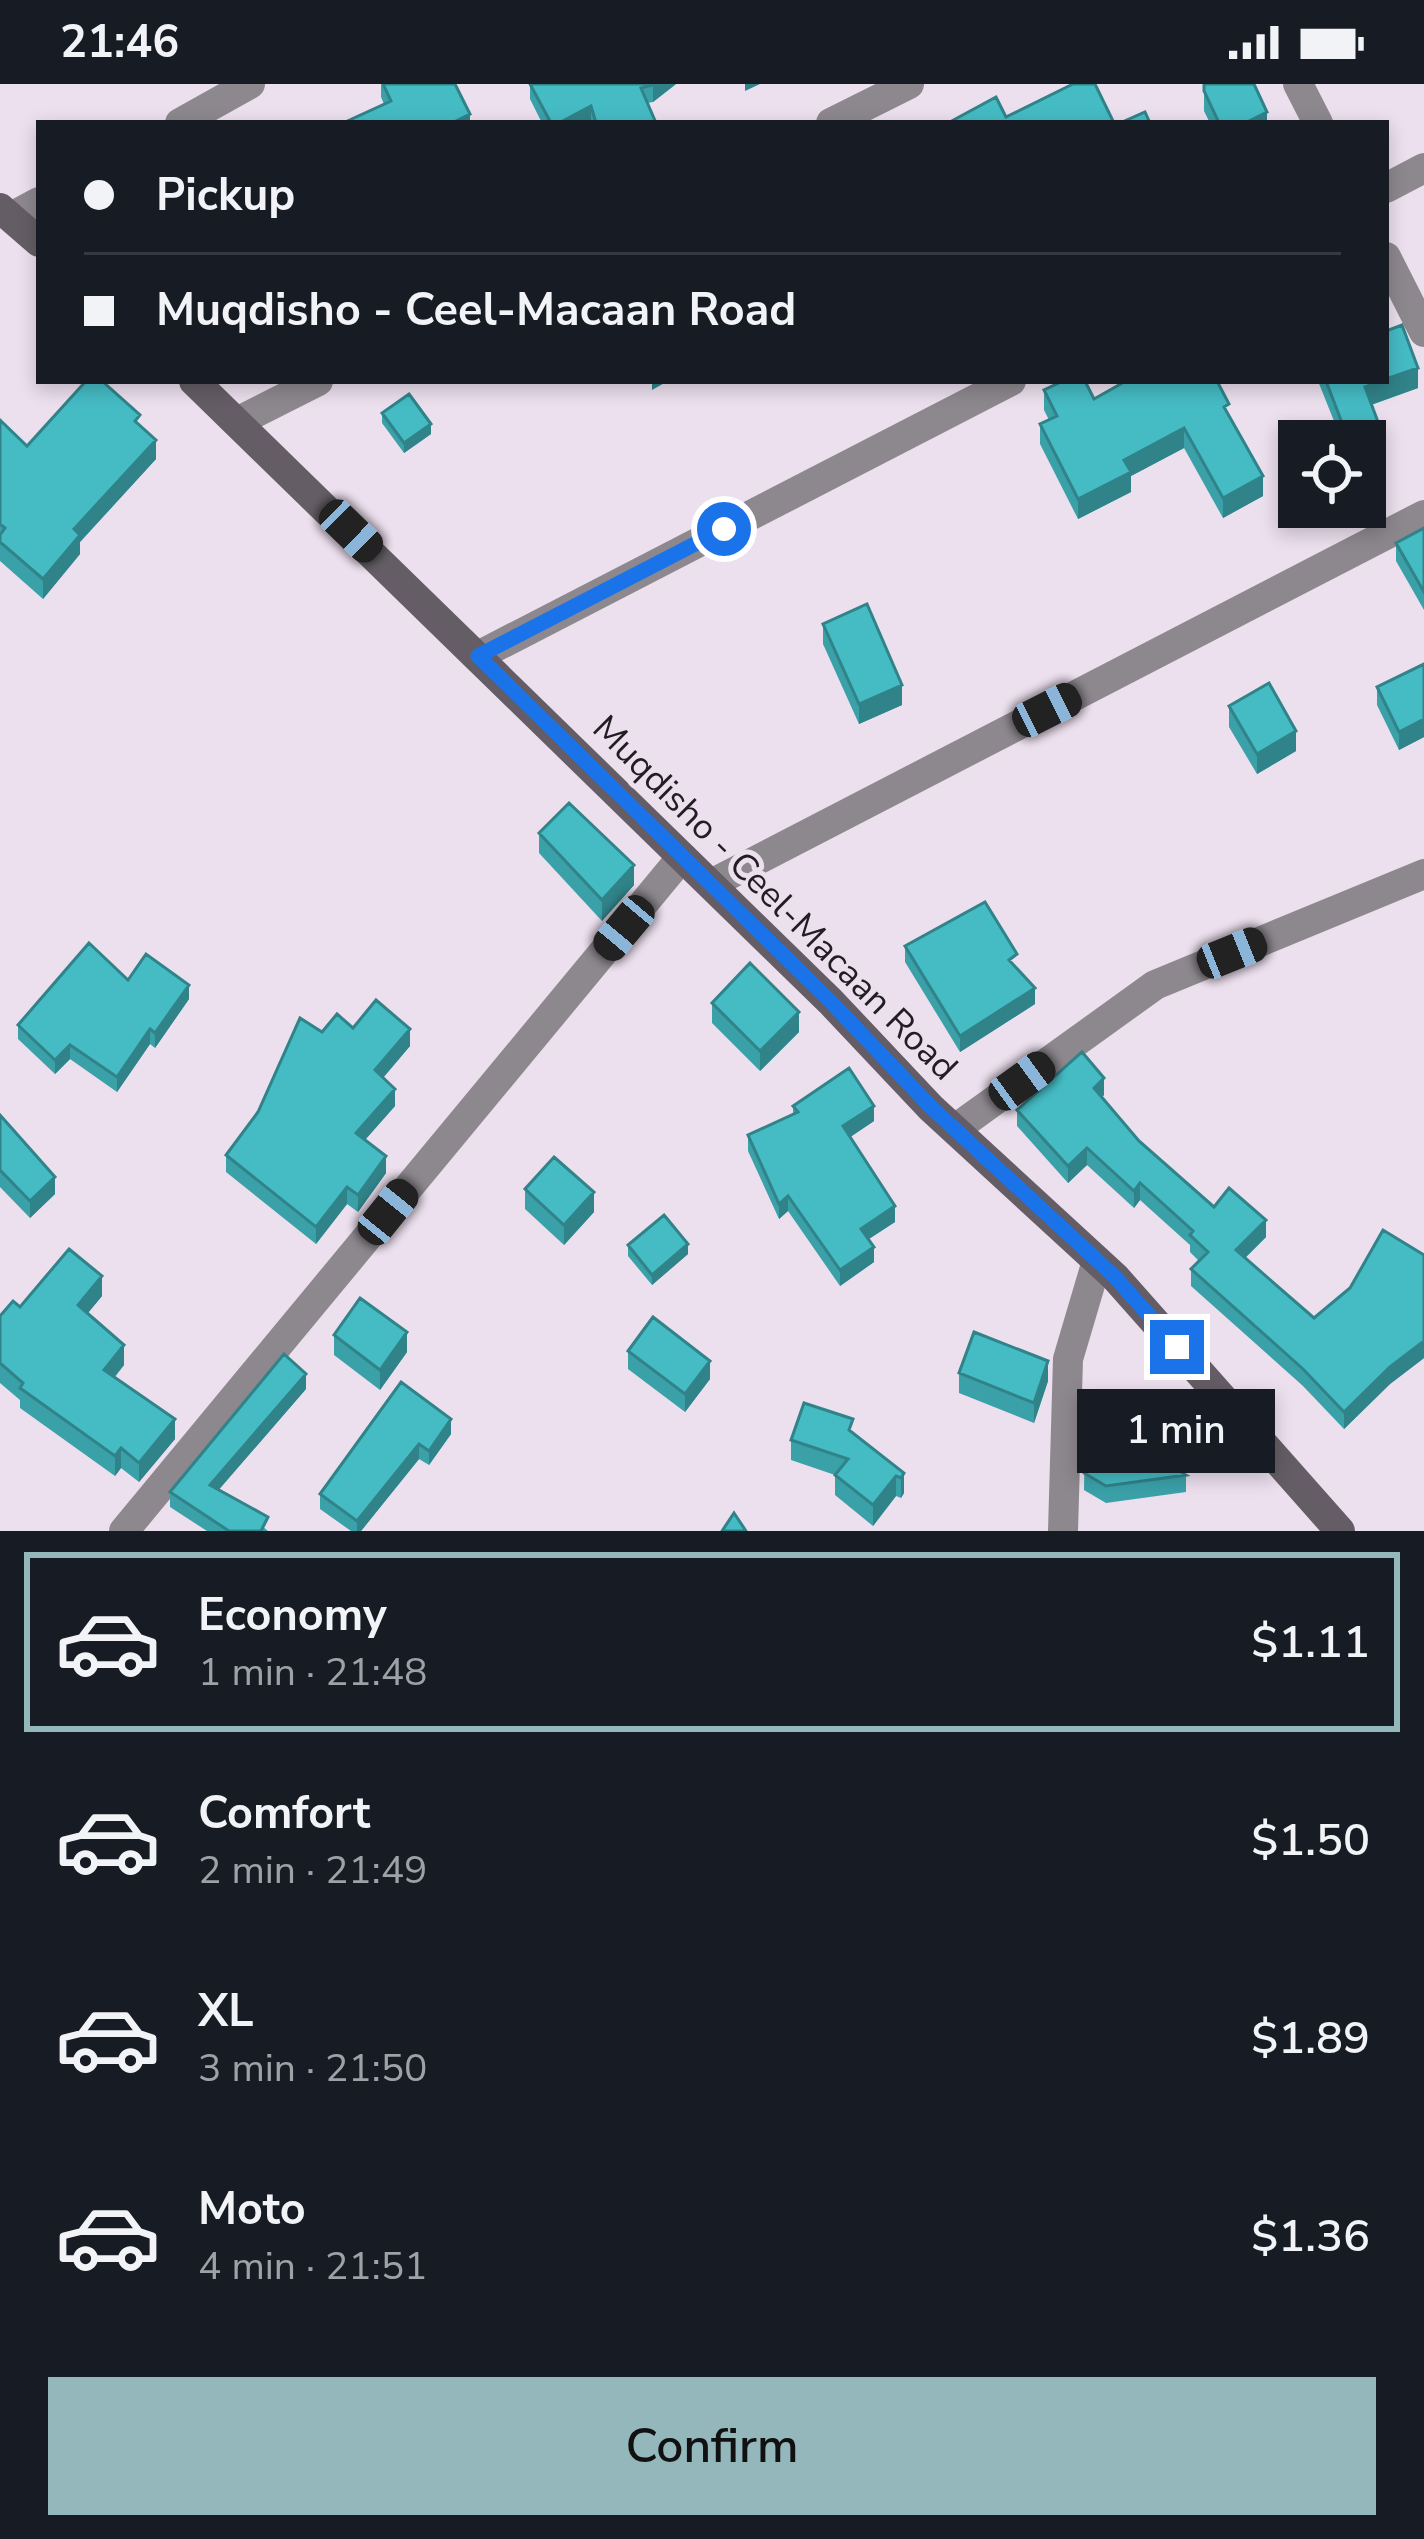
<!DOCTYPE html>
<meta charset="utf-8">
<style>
body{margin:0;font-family:"Nunito Sans",sans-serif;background:#20242c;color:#f1f3f6;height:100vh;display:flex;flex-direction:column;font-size:45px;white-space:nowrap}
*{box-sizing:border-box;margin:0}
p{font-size:39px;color:#9ea1a6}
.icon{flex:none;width:66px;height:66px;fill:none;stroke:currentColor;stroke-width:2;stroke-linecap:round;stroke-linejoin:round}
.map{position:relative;height:1447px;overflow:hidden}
.details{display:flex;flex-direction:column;background:#171b24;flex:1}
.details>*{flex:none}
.top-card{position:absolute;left:36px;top:36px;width:1353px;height:264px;border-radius:0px;box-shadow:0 6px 18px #0003;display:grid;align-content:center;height:264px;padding:0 48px;background:#171b24}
.tools{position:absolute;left:1278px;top:336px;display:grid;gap:24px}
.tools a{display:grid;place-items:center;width:108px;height:108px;border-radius:0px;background:#171b24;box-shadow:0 6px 18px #0003;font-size:60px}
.end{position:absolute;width:54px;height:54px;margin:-27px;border:15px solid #1a73e8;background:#fff;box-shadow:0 0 0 6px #fff}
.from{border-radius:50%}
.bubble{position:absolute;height:84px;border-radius:0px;background:#171b24;box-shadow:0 6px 18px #0003;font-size:39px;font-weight:600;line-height:84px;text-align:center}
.car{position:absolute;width:36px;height:72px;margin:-36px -18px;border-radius:15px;box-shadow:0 0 9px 3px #0007;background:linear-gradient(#222 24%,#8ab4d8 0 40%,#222 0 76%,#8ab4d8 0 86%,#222 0)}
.top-card b{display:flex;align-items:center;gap:42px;height:114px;font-size:45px}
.top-card b+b{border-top:3px solid #363941}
.top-card i{width:30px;height:30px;background:#f1f3f6}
ul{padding:21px 0 0;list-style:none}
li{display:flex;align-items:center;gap:36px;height:180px;margin:0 24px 18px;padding:0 24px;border:6px solid transparent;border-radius:0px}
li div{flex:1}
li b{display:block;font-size:45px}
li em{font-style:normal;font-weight:600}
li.on{border-color:#93b7bb}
li>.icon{width:108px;height:108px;stroke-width:1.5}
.cta{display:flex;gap:24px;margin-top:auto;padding:24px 48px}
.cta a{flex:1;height:138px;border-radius:0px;background:#93b7bb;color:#111;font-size:48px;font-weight:600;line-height:138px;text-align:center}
.status{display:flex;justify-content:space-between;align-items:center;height:84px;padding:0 60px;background:#171b24;direction:ltr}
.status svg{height:33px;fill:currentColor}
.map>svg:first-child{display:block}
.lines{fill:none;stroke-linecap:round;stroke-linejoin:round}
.street{stroke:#8d888e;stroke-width:30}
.secondary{stroke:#645d65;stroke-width:30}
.wall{fill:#3ba1a9}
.shaded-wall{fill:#308389}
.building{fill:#45bbc4;stroke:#308389;stroke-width:3}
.route{stroke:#1a73e8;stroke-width:15}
.labels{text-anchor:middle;stroke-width:10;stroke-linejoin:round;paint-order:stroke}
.street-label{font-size:36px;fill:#211d22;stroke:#ecdfee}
</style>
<div class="status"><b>21:46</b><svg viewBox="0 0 49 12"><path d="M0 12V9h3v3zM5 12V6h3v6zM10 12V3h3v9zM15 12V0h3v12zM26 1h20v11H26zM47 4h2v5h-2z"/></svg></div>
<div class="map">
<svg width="1424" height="1447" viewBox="0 0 1424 1447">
<rect width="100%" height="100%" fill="#ecdfee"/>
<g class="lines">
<path class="street" d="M 1298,0 L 1318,39
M 180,39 L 250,0
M 831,39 L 909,0
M 1386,104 L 1424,84
M 11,133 L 39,118
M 1386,173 L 1424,248
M 239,337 L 318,297
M 478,572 L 1011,297
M 711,800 L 1424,431
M 955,1045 L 1155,901 L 1424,790
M 124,1447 L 682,773
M 1063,1447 L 1068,1275 L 1097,1177"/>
<path class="secondary" d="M 0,124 L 39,158
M 194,297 L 831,918 L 931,1024 L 1115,1193 L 1340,1447"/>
</g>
<path class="wall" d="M 381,0 L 455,0 L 470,39 L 384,20 L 381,13 Z
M 530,0 L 676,0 L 653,18 L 647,19 L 656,39 L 542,39 L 530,15 Z
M 1204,0 L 1267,39 L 1210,39 L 1204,27 Z
M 1318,297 L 1386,297 L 1418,304 L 1371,321 L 1381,366 L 1365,357 L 1342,357 Z
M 1044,306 L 1229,332 L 1263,412 L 1223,434 L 1184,364 L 1131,392 L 1131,408 L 1078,435 L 1040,360 L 1040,340 L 1049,336 L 1044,326 Z
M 382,329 L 431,350 L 404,369 L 382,339 Z
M 0,336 L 27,362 L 140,342 L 156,375 L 80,458 L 80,470 L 43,515 L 0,477 Z
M 1424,444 L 1424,526 L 1396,477 L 1396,459 Z
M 823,540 L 902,621 L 859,640 L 823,560 Z
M 1424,580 L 1424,653 L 1399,666 L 1377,621 L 1377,603 Z
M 1229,622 L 1296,667 L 1257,690 L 1229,643 Z
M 539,749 L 634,801 L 602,837 L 539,769 Z
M 905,862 L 1017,885 L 1035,920 L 960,968 L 905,878 Z
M 128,896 L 189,915 L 155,964 L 150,960 L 117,1008 L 70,975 L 55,990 L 18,955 L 18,941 Z
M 712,919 L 799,948 L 760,987 L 712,939 Z
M 322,948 L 410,962 L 383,994 L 395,1022 L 365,1056 L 386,1089 L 358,1128 L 347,1120 L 316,1160 L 226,1088 L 226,1071 Z
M 1104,1011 L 1102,1013 L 1139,1057 L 1214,1123 L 1266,1153 L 1245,1174 L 1314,1234 L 1424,1171 L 1424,1274 L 1390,1300 L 1344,1345 L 1303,1302 L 1191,1202 L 1191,1185 L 1199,1177 L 1190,1168 L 1190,1161 L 1140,1116 L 1134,1124 L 1087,1081 L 1068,1099 L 1017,1042 L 1017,1026 Z
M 793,1022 L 874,1037 L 850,1053 L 895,1138 L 869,1155 L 874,1178 L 840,1202 L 788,1127 L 779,1135 L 748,1067 L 748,1051 L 793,1030 Z
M 0,1031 L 55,1110 L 30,1134 L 0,1103 Z
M 525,1105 L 594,1128 L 564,1161 L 525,1125 Z
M 628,1161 L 688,1170 L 652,1201 L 628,1172 Z
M 102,1212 L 87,1230 L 124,1281 L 115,1293 L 175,1355 L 139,1398 L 121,1384 L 115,1392 L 20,1324 L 20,1316 L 0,1299 L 0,1232 L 20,1223 Z
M 334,1251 L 407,1268 L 380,1306 L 334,1271 Z
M 628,1267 L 710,1295 L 685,1328 L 628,1285 Z
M 959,1289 L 1048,1297 L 1034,1339 L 959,1309 Z
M 401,1298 L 451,1350 L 429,1381 L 419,1375 L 361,1447 L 351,1447 L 320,1425 L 320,1410 Z
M 306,1305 L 218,1406 L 268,1447 L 207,1447 L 170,1423 L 170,1408 Z
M 853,1349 L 904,1389 L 904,1409 L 901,1414 L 896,1412 L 873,1442 L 835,1411 L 835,1391 L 791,1376 L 791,1356 Z
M 1085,1355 L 1186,1391 L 1186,1408 L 1106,1419 L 1084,1406 Z"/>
<path class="shaded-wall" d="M 656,0 L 676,0 L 653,18 L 653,2 Z
M 745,0 L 760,0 L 745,7 Z
M 591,22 L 591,38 L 589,39 L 559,39 Z
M 1267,28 L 1267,39 L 1245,39 Z
M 470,30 L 470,39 L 452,39 Z
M 1418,284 L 1418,304 L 1365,323 L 1365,303 Z
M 652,297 L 668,297 L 652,306 Z
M 431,340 L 431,350 L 404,369 L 404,359 Z
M 1184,344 L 1184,364 L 1131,392 L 1131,408 L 1078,435 L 1078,415 L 1124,376 Z
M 1381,346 L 1381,366 L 1365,372 L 1365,357 L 1351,357 Z
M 156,356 L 156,375 L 80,458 L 80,470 L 43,515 L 43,495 L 74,445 Z
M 1263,392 L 1263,412 L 1223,434 L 1223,414 Z
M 902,601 L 902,621 L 859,640 L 859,620 Z
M 1424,635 L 1424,653 L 1399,666 L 1399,648 Z
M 1296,647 L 1296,667 L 1257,690 L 1257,670 Z
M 634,781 L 634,801 L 602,837 L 602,816 Z
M 189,901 L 189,915 L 155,964 L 155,949 Z
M 1035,904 L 1035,920 L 960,968 L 960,952 Z
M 799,928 L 799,948 L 760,987 L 760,967 Z
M 150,945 L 150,960 L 117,1008 L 117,993 Z
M 410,945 L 410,962 L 375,1003 L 375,986 Z
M 70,961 L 70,975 L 55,990 L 55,976 Z
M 1104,994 L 1104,1011 L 1094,1021 L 1094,1004 Z
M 395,1005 L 395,1022 L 356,1066 L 356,1049 Z
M 874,1022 L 874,1037 L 843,1058 L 843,1042 Z
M 1087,1064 L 1087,1081 L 1068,1099 L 1068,1082 Z
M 386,1072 L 386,1089 L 358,1128 L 358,1111 Z
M 55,1093 L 55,1110 L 30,1134 L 30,1117 Z
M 1140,1099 L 1140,1116 L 1134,1124 L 1134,1107 Z
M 347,1103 L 347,1120 L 316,1160 L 316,1143 Z
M 594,1108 L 594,1128 L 564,1161 L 564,1141 Z
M 788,1112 L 788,1127 L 779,1135 L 779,1120 Z
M 895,1122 L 895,1138 L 861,1160 L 861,1145 Z
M 1266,1136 L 1266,1153 L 1236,1183 L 1236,1166 Z
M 688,1160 L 688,1170 L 652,1201 L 652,1191 Z
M 874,1163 L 874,1178 L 840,1202 L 840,1186 Z
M 102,1192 L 102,1212 L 78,1241 L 78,1221 Z
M 407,1248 L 407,1268 L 380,1306 L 380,1286 Z
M 1424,1257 L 1424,1274 L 1390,1300 L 1344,1345 L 1344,1328 L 1390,1283 Z
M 124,1261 L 124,1281 L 104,1305 L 104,1286 Z
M 710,1277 L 710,1295 L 685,1328 L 685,1310 Z
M 1048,1277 L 1048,1297 L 1034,1339 L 1034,1319 Z
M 306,1290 L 306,1305 L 210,1416 L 210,1401 Z
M 175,1335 L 175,1355 L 139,1398 L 139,1379 Z
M 451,1335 L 451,1350 L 429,1381 L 429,1367 Z
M 419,1360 L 419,1375 L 361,1447 L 357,1447 L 357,1437 Z
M 121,1364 L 121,1384 L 115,1392 L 115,1372 Z
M 904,1389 L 904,1409 L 901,1414 L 901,1394 Z
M 896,1392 L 896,1412 L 873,1442 L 873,1421 Z"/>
<path class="building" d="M 383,0 L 455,0 L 470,30 L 452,39 L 343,39 L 391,17 Z
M 530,0 L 656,0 L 641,4 L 656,39 L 596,39 L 591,22 L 559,39 L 551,39 Z
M 1073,0 L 1095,0 L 1114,39 L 948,39 L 996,13 L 1006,33 Z
M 1204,0 L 1254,0 L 1267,28 L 1245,39 L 1219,39 L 1204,7 Z
M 1145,28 L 1150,39 L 1120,39 Z
M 1402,241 L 1418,284 L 1386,295 L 1386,247 Z
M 86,297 L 102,297 L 140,331 L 135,337 L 156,356 L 74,445 L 80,451 L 43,495 L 0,458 L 0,451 L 5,444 L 0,440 L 0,336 L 27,362 Z
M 1063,297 L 1085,297 L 1094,315 L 1126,297 L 1217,297 L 1229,320 L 1224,323 L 1263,392 L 1223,414 L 1184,344 L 1124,376 L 1131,388 L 1078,415 L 1040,340 L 1057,332 L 1044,306 Z
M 1326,297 L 1382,297 L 1365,303 L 1381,346 L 1349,357 Z
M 409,310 L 431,340 L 404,359 L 382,329 Z
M 1424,444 L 1424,508 L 1396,459 Z
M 867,520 L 902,601 L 859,620 L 823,540 Z
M 1424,580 L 1424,635 L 1399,648 L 1377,603 Z
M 1269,599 L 1296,647 L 1257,670 L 1229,622 Z
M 569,719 L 634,781 L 602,816 L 539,749 Z
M 985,818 L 1017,870 L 1009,876 L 1035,904 L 960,952 L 905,862 Z
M 89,859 L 128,896 L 146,870 L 189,901 L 155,949 L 150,945 L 117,993 L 70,961 L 55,976 L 18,941 Z
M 750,879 L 799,928 L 760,967 L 712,919 Z
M 376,916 L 410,945 L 375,986 L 395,1005 L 356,1049 L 386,1072 L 358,1111 L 347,1103 L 316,1143 L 226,1071 L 258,1028 L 300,934 L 322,948 L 337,930 L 353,944 Z
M 1082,968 L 1104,994 L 1094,1004 L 1139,1057 L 1214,1123 L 1229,1104 L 1266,1136 L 1236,1166 L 1314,1234 L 1350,1204 L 1383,1146 L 1424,1171 L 1424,1257 L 1390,1283 L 1344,1328 L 1303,1285 L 1191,1185 L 1208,1168 L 1190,1151 L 1193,1147 L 1140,1099 L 1134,1107 L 1087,1064 L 1068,1082 L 1017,1026 Z
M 849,984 L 874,1022 L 843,1042 L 895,1122 L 861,1145 L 874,1163 L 840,1186 L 788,1112 L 779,1120 L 748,1051 L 798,1028 L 793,1022 Z
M 0,1031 L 55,1093 L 30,1117 L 0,1086 Z
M 554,1073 L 594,1108 L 564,1141 L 525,1105 Z
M 664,1131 L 688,1160 L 652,1191 L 628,1161 Z
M 69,1165 L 102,1192 L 78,1221 L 124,1261 L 104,1286 L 175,1335 L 139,1379 L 121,1364 L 115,1372 L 20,1304 L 23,1299 L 0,1279 L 0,1232 L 13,1217 L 20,1223 Z
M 360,1214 L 407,1248 L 380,1286 L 334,1251 Z
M 653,1233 L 710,1277 L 685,1310 L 628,1267 Z
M 974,1248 L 1048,1277 L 1034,1319 L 959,1289 Z
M 284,1270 L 306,1290 L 210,1401 L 268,1433 L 261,1447 L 229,1447 L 170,1408 Z
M 401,1298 L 451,1335 L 429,1367 L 419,1360 L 357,1437 L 320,1410 Z
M 804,1319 L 853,1335 L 849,1346 L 904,1389 L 901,1394 L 896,1392 L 873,1421 L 835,1391 L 848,1375 L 791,1356 Z
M 1094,1338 L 1186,1391 L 1106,1402 L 1084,1389 L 1085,1355 Z
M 734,1429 L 746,1447 L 722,1447 Z"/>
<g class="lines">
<path class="route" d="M 724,445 L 478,572 L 831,918 L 932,1024 L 1115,1193 L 1177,1263"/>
</g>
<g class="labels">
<g class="street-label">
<text transform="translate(776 813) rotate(45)" y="13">Muqdisho - Ceel-Macaan Road</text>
</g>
</g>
</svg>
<div class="tools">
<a><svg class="icon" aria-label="locate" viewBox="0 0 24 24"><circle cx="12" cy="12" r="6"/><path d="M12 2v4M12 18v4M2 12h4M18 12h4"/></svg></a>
</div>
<i class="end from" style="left:724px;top:445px"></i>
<i class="end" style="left:1177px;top:1263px"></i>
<div class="bubble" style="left:1077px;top:1305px;width:198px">1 min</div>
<i class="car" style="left:351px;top:447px;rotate:134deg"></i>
<i class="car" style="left:1047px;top:626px;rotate:63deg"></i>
<i class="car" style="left:624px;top:844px;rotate:220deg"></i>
<i class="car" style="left:1232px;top:869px;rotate:68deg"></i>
<i class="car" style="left:1022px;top:997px;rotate:54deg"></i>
<i class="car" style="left:388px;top:1128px;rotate:39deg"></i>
<div class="top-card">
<b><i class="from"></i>Pickup</b>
<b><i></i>Muqdisho - Ceel-Macaan Road</b>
</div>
</div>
<section class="details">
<ul>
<li class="on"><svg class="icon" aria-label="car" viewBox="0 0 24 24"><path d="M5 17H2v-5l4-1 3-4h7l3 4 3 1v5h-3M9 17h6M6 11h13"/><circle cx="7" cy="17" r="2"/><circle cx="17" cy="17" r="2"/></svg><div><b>Economy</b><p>1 min · 21:48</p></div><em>$1.11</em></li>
<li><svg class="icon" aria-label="car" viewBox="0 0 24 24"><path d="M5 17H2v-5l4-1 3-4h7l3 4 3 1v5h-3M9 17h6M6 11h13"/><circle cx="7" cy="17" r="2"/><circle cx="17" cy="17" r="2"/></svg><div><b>Comfort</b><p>2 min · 21:49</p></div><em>$1.50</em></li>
<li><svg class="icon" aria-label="car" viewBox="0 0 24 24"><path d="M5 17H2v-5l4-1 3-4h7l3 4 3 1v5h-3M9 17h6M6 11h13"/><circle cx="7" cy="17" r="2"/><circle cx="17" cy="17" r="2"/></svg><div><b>XL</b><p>3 min · 21:50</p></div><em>$1.89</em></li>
<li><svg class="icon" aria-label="car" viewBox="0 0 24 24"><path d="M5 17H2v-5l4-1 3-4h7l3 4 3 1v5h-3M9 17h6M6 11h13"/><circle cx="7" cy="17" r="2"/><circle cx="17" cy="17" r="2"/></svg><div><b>Moto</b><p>4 min · 21:51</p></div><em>$1.36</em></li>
</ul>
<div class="cta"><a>Confirm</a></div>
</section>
